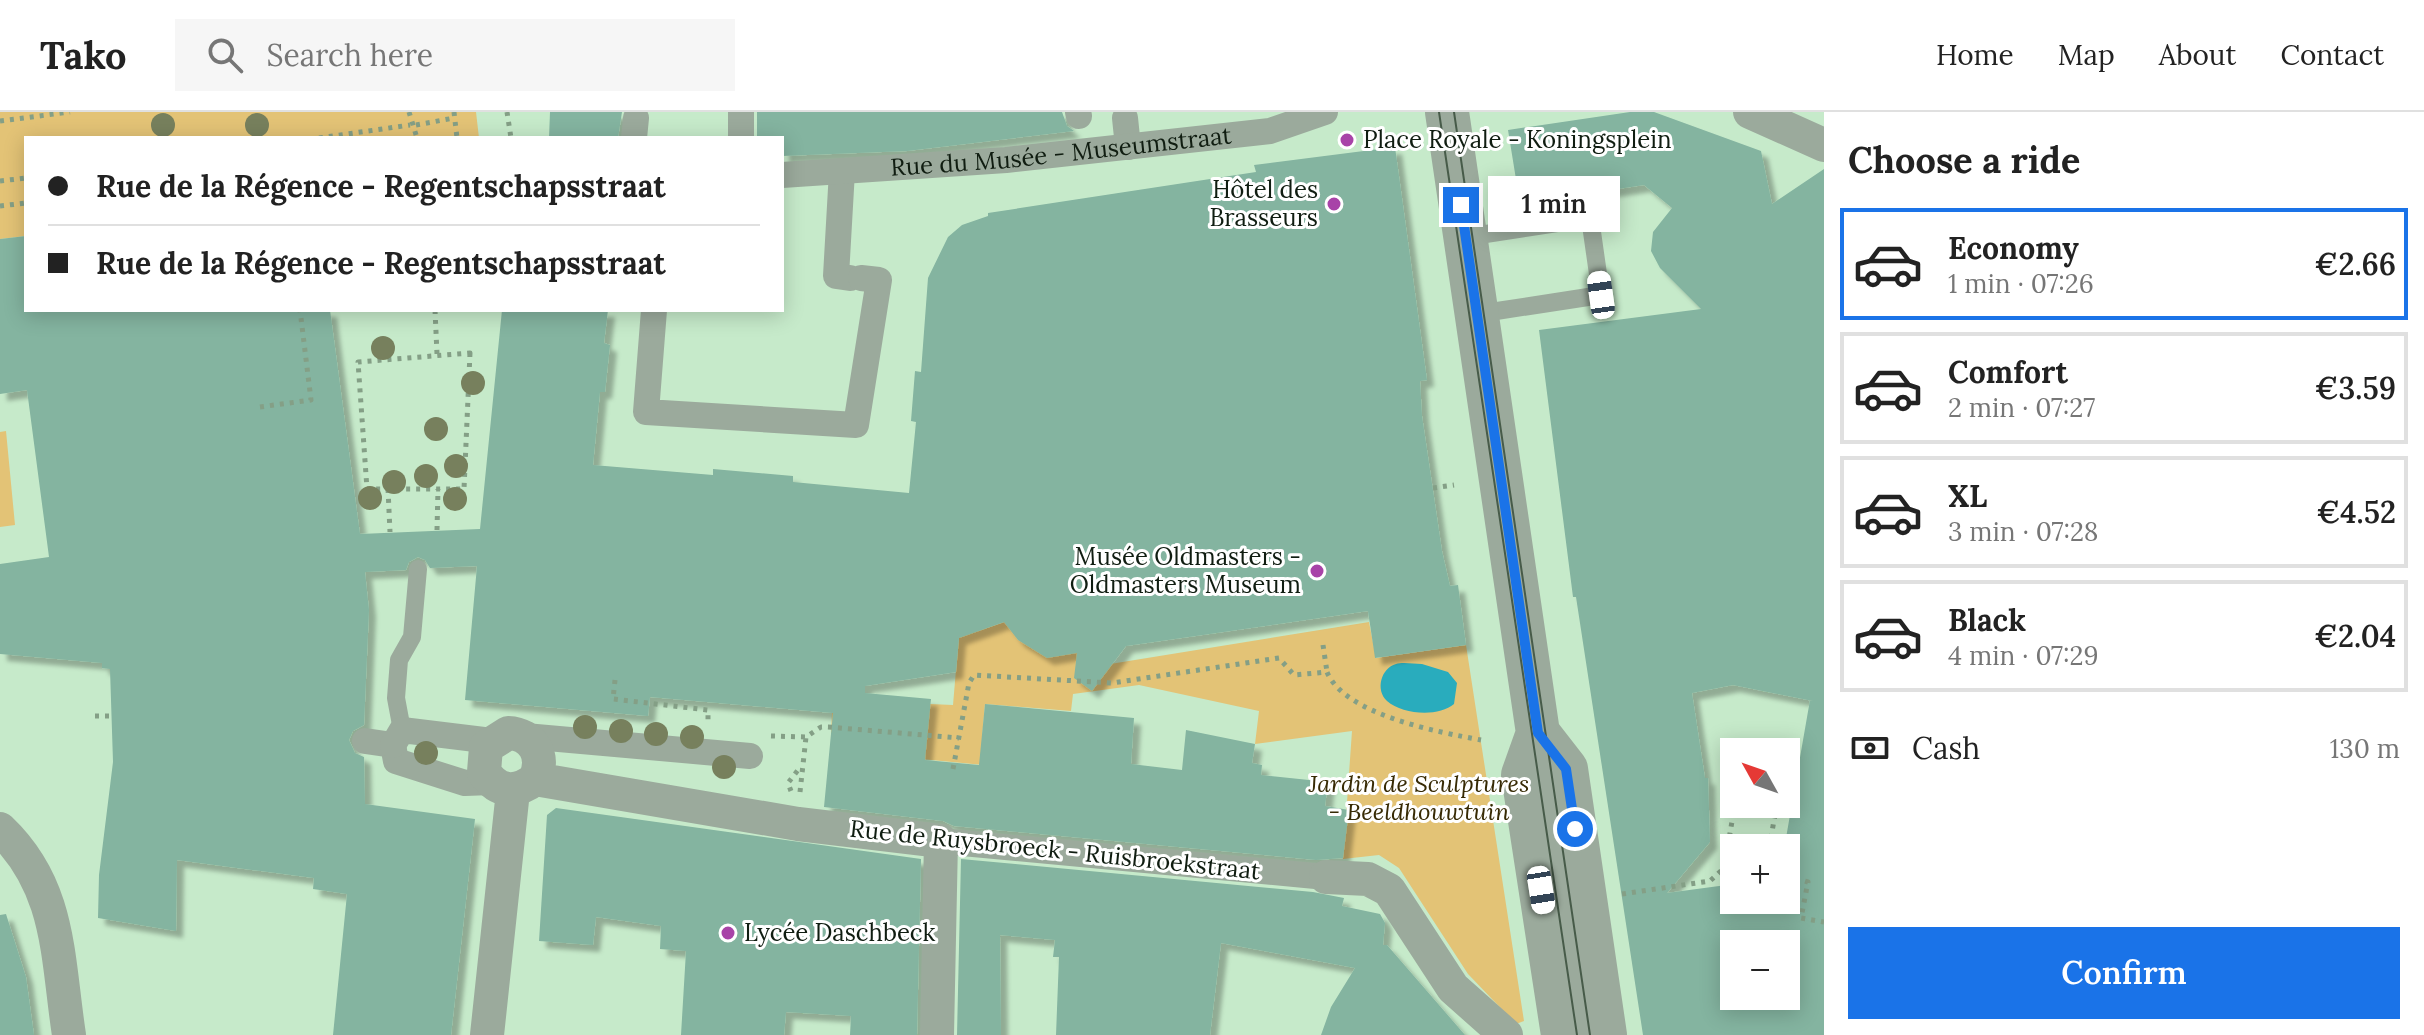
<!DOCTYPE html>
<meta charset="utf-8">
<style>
body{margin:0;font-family:Lora,serif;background:#f6f6f6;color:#222;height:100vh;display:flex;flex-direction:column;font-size:30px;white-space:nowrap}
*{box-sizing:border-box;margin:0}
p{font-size:26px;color:#767676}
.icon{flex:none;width:44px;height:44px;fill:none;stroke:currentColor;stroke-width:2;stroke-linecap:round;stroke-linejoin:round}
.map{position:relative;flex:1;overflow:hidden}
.details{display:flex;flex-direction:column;background:#fff;width:600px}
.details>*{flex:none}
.top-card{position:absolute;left:24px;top:24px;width:760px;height:176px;border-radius:0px;box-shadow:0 4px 20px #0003;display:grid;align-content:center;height:176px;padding:0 24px;background:#fff}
.needle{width:52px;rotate:310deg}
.tools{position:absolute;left:1720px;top:626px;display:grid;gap:16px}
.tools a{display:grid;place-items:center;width:80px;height:80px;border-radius:0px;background:#fff;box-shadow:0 4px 20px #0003;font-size:40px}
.end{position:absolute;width:36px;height:36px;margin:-18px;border:10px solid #1a73e8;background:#fff;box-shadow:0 0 0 4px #fff}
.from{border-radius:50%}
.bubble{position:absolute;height:56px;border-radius:0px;background:#fff;box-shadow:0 4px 20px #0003;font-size:26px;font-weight:600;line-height:56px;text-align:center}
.car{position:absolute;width:24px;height:48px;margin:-24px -12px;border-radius:10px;box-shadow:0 0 6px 2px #0007;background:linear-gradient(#fff 24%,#345 0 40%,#fff 0 76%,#345 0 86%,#fff 0)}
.top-card b{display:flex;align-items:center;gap:28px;height:76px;font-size:30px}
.top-card b+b{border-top:2px solid #e0e0e0}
.top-card i{width:20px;height:20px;background:#222}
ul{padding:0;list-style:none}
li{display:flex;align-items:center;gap:24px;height:112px;margin:0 16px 12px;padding:0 8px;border:4px solid #e0e0e0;border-radius:0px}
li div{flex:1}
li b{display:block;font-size:30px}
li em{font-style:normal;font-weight:600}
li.selected{border-color:#1a73e8}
li>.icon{width:72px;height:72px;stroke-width:1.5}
h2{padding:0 24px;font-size:36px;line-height:96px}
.pay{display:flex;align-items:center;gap:20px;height:88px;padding:0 24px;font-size:30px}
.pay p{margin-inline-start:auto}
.primary-button{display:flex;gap:16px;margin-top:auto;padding:16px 24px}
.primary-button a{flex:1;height:92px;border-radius:0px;background:#1a73e8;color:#fff;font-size:32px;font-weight:600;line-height:92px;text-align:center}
header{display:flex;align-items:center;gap:48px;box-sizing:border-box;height:112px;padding:0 40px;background:#fff;border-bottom:2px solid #e0e0e0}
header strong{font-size:38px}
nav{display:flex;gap:44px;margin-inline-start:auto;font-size:28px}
.search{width:560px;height:72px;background:#f6f6f6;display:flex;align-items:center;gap:20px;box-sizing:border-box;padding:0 28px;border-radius:0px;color:#767676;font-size:30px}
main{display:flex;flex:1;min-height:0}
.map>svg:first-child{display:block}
.green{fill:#e3c376}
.water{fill:#29acbd}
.building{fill:#84b4a0;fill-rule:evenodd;filter:url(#shadow)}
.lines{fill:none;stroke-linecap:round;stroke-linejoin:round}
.path{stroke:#849f86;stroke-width:5;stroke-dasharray:4 6;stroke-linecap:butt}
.service{stroke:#9baa9c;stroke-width:18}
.pedestrian{stroke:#9baa9c;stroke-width:26}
.minor{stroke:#9baa9c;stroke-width:34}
.tertiary{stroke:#9baa9c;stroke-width:44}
.tram{stroke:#475b49;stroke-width:2}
.tree{fill:#77805d}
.route{stroke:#1a73e8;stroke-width:10}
.poi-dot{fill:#a843a8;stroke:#fff;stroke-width:3}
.labels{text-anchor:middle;stroke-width:6;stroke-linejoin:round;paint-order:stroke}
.poi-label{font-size:24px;fill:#101d11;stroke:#fff;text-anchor:start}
.street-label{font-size:24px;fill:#101d11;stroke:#fff}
.park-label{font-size:24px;font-style:italic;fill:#372a04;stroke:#fff}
</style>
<header>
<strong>Tako</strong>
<div class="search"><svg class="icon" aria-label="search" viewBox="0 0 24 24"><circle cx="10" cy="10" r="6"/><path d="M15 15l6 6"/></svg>Search here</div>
<nav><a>Home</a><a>Map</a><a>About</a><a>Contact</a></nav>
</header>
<main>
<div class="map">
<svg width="1824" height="923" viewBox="0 0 1824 923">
<defs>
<filter id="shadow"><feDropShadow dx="7" dy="7" stdDeviation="2" flood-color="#0004"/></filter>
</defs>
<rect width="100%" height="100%" fill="#c6eaca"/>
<path class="green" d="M 0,0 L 476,0 L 479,26 L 26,26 L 26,124 L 0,127 Z
M 6,319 L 15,413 L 0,415 L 0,320 Z
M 1016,506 L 1013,519 L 1018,528 L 1095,538 L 1104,553 L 1369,510 L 1376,546 L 1466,533 L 1524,909 L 1516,912 L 1468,862 L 1399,756 L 1379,743 L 1343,747 L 1352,619 L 1255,632 L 1259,599 L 1139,573 L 1073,582 L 1071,599 L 985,592 L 982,626 L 1006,629 L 1004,655 L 911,646 L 912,629 L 831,622 L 832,601 L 928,609 L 930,592 L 953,593 L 960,511 L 978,519 Z"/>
<path class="water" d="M 1422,552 L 1448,560 L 1457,571 L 1454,592 C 1439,605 1403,603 1387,589 C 1375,578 1381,556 1396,552 C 1403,550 1414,552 1422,552 Z"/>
<path class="building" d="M 550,0 L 622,0 L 618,26 L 549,26 Z
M 757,0 L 1062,0 L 1067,14 L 1074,19 L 907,39 L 782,44 L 782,26 L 757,26 Z
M 1630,0 L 1654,0 L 1761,39 L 1772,92 L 1824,57 L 1824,923 L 1643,923 L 1576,485 L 1573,485 L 1539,218 L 1701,197 L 1660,156 L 1651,139 L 1653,120 L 1672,96 L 1644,73 L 1520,92 L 1508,18 ZM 1733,573 L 1813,589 L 1810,588 L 1786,726 L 1786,788 L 1734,788 L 1734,772 L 1667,781 L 1710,730 L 1708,666 L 1705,666 L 1692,581 ZM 1734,832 L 1786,832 L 1786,884 L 1734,884 Z
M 1395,35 L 1427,268 L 1420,269 L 1422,304 L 1442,439 L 1450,474 L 1458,473 L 1466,533 L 1375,546 L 1368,499 L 1126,534 L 1092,579 L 1074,566 L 1077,541 L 1047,546 L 1018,528 L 1004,510 L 959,526 L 956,560 L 865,574 L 865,581 L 931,587 L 925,648 L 979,653 L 985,592 L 1134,606 L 1131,652 L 1182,658 L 1186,618 L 1255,632 L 1252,651 L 1262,653 L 1261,663 L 1328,670 L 1325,694 L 1349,698 L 1343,746 L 1316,748 L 954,714 L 943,709 L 824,695 L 833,601 L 650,585 L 648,604 L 465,588 L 477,454 L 430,456 L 425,448 L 418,445 L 409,450 L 406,458 L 365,460 L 369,498 L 364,613 L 353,619 L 349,628 L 355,641 L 364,645 L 365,692 L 475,707 L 451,923 L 333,923 L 347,782 L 313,777 L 314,766 L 177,748 L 176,819 L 98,806 L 99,763 L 113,650 L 110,557 L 102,556 L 102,551 L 0,542 L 0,452 L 49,445 L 27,278 L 0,282 L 0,127 L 26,124 L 26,198 L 330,198 L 360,422 L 480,417 L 502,198 L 608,198 L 604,231 L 610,233 L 605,280 L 600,280 L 593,353 L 713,363 L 713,357 L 793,364 L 793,370 L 909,381 L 916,310 L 911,309 L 915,259 L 921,260 L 928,166 L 948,125 L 962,113 L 988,104 L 988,101 L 1256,60 L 1254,53 Z
M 556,696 L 921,747 L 917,923 L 850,923 L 851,904 L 786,900 L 784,923 L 681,923 L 686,839 L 660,837 L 661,814 L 596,805 L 593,833 L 539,829 L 547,703 Z
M 961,747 L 1313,780 L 1344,786 L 1342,794 L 1380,802 L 1385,811 L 1383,833 L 1387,833 L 1465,923 L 1321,923 L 1331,895 L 1355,856 L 1221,831 L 1210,923 L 1056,923 L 1059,845 L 1053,845 L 1055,828 L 1000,823 L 1001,923 L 957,923 Z
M 6,802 L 26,865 L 34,923 L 0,923 L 0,803 Z"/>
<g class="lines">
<path class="path" d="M 409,0 L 417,26
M 454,0 L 457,26
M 507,0 L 511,26
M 0,9 L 70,0
M 416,13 L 454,6
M 319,26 L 410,13
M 0,69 L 26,66
M 0,94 L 26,91
M 435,198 L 437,242
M 470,241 L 464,377 L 367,377 L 358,250 Z
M 260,295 L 311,288 L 300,198
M 1433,376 L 1454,373
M 388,377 L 390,420
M 437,418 L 438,377
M 1323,533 L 1327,560
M 615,568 L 613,587 L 708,598 L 708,611
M 95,604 L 111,604
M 771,624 L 806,625 L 821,615 L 828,615 L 959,626
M 953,657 L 969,571 L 974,563 L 1112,571 L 1279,546 L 1294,563 L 1327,560 C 1345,603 1438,620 1481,628
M 791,679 L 788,671 L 801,654
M 800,680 L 806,625
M 1769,736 L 1777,692
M 1786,763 L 1808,770 L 1801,806 L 1824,810
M 1622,782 L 1710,769 L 1724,756 L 1735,692"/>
<path class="service" d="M 1466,125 L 1590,106 L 1601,183 L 1477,202
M 402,618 L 396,586 L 399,548 L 412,525 L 418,457"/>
<g class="pedestrian">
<path d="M 741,0 L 741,26"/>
<path d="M 1078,0 L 1079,4"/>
<path d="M 1125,6 L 1128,35"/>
<path d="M 634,26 L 636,6"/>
<path d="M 842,59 L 836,164 L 850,166"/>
<path id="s1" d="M 782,63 L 1006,48 L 1252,21 L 1270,19 L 1325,0"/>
<path d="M 654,198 L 646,300 L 856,313 L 879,168 L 861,166"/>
<path d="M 525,624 L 750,644"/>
<path d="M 365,629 L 393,633 L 396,649 L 465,671 L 491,670"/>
<path d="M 393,633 L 402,618 L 492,629"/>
<path d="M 941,729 L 1326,765"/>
</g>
<path class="minor" d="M 1750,0 L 1824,33
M 535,667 C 546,644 533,622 508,621 L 486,635 L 484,660 C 498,681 516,682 535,667 L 798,712 L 941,729 L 937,923
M 0,717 C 61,775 57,845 69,923
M 1326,765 L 1368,767 L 1389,778 L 1453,876 L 1506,923
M 487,923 L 513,679"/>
<path class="tertiary" d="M 1447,0 L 1538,621 L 1523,663 L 1563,923
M 1538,621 L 1566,657 L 1605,923"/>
<path class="tram" d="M 1439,0 L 1577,923
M 1454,0 L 1590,923"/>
</g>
<g class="tree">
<circle cx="163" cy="13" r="12"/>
<circle cx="257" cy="13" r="12"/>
<circle cx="383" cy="236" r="12"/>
<circle cx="473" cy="271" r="12"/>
<circle cx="436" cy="317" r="12"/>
<circle cx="456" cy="354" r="12"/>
<circle cx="426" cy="364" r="12"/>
<circle cx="394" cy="370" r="12"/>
<circle cx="370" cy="386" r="12"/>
<circle cx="455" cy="387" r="12"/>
<circle cx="585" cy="615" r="12"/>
<circle cx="621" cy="619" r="12"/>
<circle cx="656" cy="622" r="12"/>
<circle cx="692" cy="625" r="12"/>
<circle cx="426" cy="641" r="12"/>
<circle cx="724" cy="655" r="12"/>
</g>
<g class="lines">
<path class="route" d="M 1461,93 L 1538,621 L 1566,657 L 1575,717"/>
</g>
<g class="poi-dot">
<circle cx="1347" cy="28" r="8"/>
<circle cx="1334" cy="92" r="8"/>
<circle cx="1317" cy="459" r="8"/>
<circle cx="728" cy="821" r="8"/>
</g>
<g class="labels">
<g class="poi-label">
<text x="1363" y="36">Place Royale - Koningsplein</text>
<text x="1318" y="86" text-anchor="end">Hôtel des<tspan x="1318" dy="28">Brasseurs</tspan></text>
<text x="1301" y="453" text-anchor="end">Musée Oldmasters -<tspan x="1301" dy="28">Oldmasters Museum</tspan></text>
<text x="744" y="829">Lycée Daschbeck</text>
</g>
<g class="street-label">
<text dy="8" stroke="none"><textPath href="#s1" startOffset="280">Rue du Musée - Museumstraat</textPath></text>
<text transform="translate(1055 738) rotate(6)" y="8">Rue de Ruysbroeck - Ruisbroekstraat</text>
</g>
<g class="park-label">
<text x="1419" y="680">Jardin de Sculptures<tspan x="1419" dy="28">- Beeldhouwtuin</tspan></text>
</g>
</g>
</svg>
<div class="tools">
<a><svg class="needle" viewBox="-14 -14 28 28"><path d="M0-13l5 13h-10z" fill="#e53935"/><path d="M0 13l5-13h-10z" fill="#767676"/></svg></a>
<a>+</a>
<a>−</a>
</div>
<i class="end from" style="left:1575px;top:717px"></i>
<i class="end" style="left:1461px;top:93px"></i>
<div class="bubble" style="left:1488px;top:64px;width:132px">1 min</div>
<i class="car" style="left:1601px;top:183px;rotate:352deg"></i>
<i class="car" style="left:1541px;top:778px;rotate:171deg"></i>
<div class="top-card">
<b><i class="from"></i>Rue de la Régence - Regentschapsstraat</b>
<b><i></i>Rue de la Régence - Regentschapsstraat</b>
</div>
</div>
<section class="details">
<h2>Choose a ride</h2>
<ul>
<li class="selected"><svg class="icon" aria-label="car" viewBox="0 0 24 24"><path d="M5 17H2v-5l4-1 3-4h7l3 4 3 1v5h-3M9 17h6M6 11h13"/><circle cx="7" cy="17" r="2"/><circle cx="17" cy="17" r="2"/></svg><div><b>Economy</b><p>1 min · 07:26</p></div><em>€2.66</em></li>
<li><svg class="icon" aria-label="car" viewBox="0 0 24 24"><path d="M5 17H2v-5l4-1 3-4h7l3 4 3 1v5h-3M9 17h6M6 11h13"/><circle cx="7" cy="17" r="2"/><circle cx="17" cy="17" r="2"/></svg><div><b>Comfort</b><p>2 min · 07:27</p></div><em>€3.59</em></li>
<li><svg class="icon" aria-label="car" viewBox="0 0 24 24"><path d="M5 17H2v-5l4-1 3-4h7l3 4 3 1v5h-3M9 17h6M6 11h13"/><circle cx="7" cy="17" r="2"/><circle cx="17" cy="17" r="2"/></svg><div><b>XL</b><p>3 min · 07:28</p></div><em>€4.52</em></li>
<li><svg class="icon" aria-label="car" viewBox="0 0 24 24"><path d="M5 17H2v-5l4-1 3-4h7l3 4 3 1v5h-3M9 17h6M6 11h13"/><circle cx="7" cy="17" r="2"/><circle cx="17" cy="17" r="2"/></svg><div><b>Black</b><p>4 min · 07:29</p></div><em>€2.04</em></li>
</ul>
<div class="pay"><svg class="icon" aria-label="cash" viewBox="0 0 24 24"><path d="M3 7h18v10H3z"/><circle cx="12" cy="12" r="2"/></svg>Cash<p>130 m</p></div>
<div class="primary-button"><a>Confirm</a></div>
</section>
</main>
